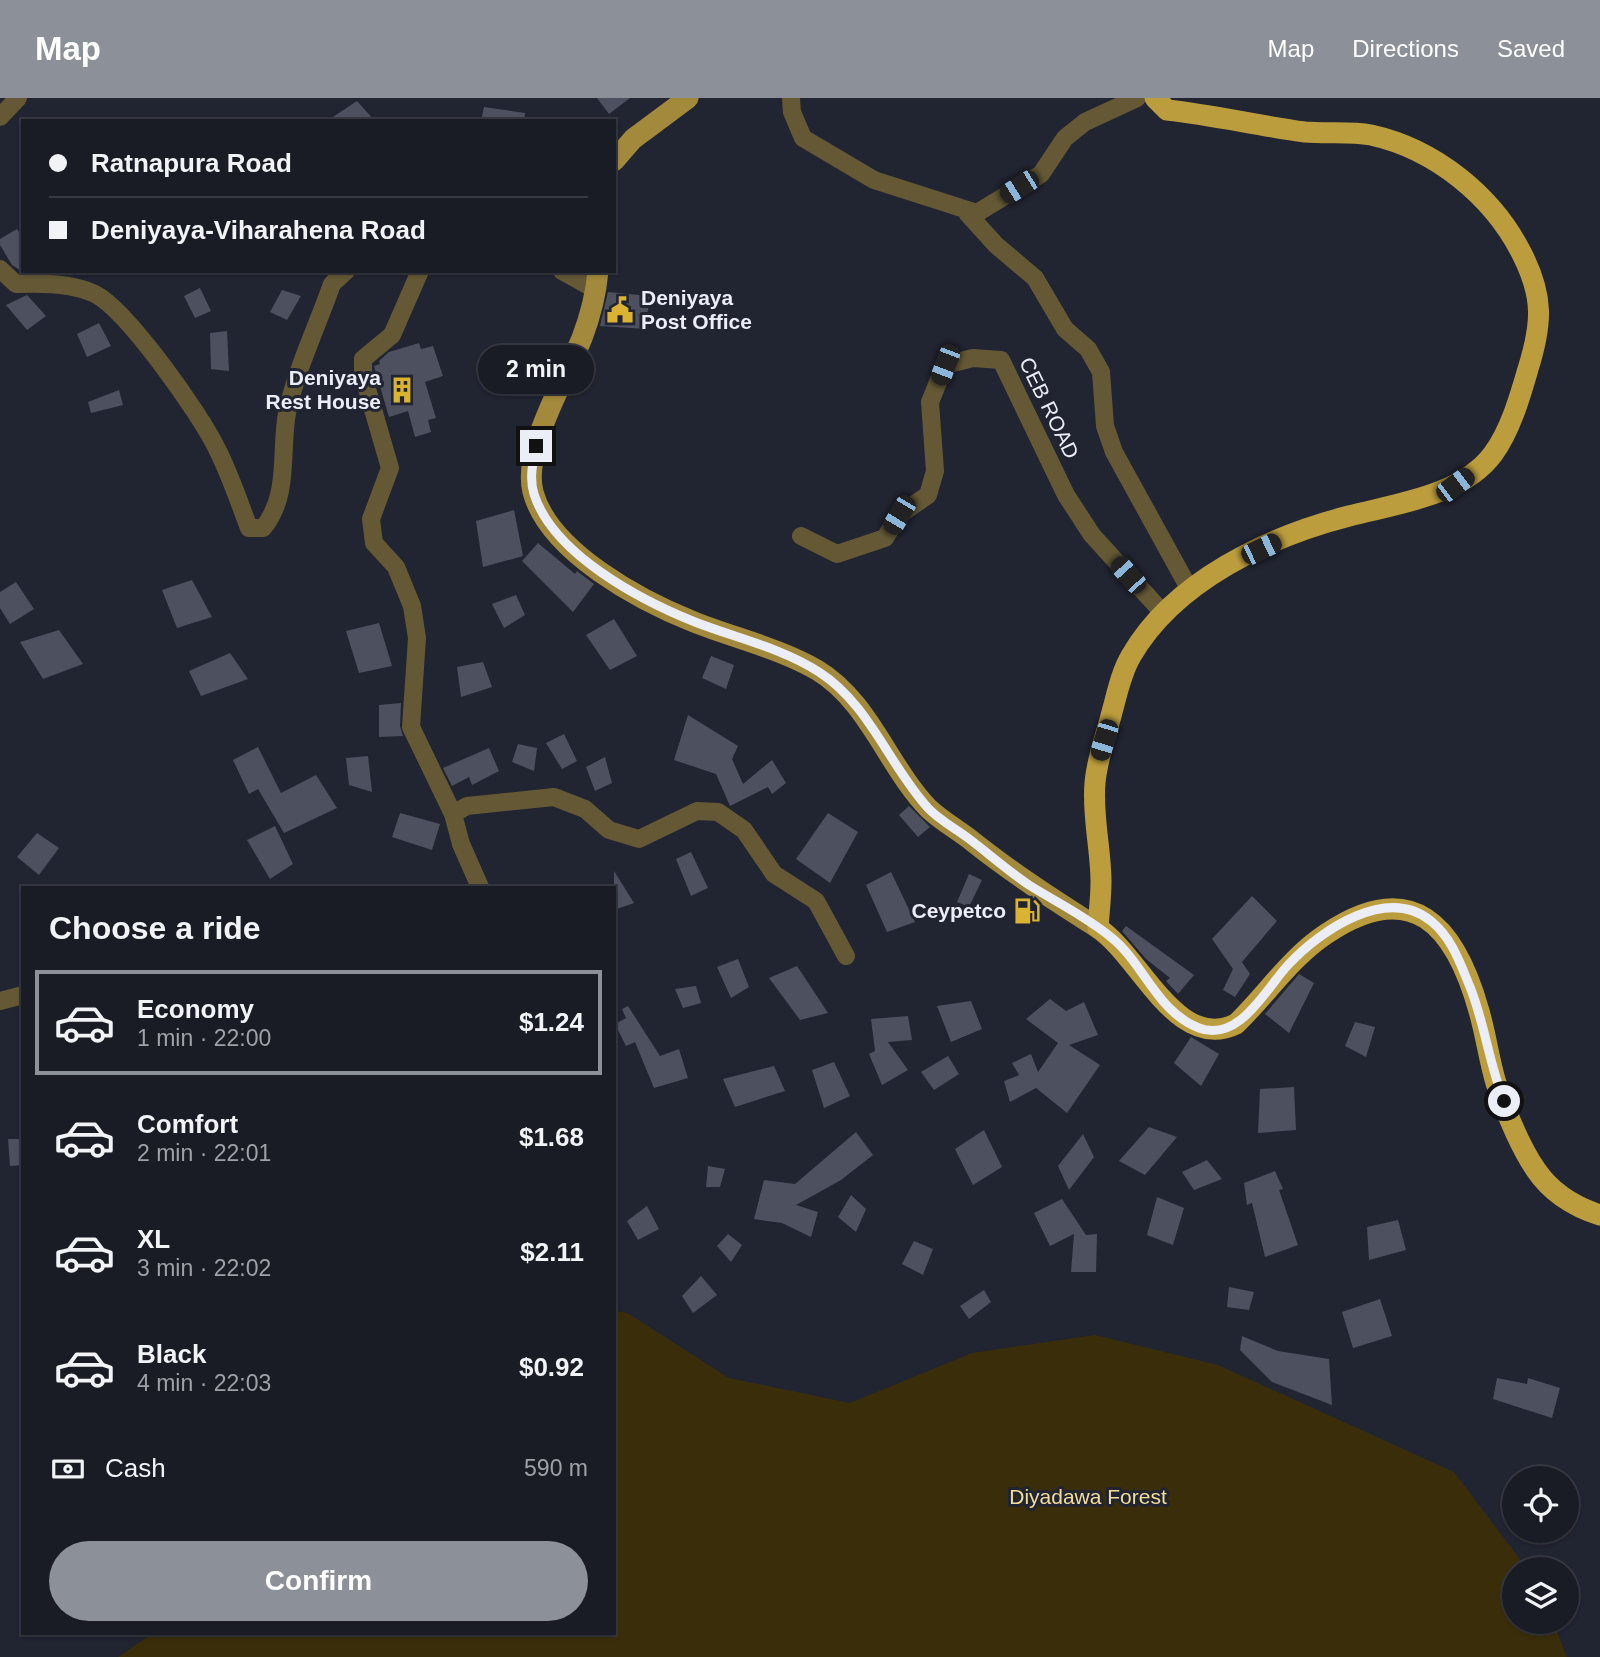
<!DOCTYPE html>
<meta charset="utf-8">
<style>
body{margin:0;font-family:Helvetica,sans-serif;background:#262832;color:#f1f3f6;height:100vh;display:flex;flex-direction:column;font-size:26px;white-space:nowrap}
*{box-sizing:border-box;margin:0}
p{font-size:23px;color:#9fa1a7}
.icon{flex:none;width:38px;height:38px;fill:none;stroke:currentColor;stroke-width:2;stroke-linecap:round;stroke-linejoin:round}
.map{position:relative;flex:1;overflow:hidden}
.panel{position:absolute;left:21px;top:788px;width:595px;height:749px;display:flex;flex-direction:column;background:#191b25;border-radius:0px;box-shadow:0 2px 5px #0004,0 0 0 2px #373942}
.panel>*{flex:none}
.banner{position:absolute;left:21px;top:21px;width:595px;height:154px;border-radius:0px;box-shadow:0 2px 5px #0004,0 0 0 2px #373942;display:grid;align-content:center;height:154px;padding:0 28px;background:#191b25}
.buttons{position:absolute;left:1502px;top:1368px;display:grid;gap:14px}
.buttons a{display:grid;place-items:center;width:77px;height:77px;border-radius:50%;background:#191b25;box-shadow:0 2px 5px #0004,0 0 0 2px #373942;font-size:35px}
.end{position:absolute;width:32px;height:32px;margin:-16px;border:9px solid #eceef7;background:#111;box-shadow:0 0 0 4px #111}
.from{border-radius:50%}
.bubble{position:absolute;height:49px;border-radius:24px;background:#191b25;box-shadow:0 2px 5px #0004,0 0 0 2px #373942;font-size:23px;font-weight:700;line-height:49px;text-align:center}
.car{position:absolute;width:21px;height:42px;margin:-21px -10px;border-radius:9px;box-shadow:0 0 5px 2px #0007;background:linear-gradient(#222 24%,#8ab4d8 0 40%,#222 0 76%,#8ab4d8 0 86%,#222 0)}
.banner b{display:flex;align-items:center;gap:24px;height:66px;font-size:26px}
.banner b+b{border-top:2px solid #373942}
.banner i{width:18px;height:18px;background:#f1f3f6}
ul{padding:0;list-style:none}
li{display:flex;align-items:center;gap:21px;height:105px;margin:0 14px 10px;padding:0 14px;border:4px solid transparent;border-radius:0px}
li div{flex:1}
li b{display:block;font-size:26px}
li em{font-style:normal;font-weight:700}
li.on{border-color:#8c9099}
li>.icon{width:63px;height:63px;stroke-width:1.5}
h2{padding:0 28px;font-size:32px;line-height:84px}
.pay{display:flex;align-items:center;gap:18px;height:77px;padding:0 28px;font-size:26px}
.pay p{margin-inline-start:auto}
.button{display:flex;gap:14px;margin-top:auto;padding:14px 28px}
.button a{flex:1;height:80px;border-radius:42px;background:#8c9099;color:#fff;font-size:28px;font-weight:700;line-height:80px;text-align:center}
header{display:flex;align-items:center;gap:42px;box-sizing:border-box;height:98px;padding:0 35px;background:#8c9099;color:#fff}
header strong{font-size:33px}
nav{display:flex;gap:38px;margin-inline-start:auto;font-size:24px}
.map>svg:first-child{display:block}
.green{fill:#3a2e0a}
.building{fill:#4d505f}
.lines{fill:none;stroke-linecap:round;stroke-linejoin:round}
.minor{stroke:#645835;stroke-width:18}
.major{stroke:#a3893c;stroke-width:21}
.highway{stroke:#bc9d3d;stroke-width:21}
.route{stroke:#eceef7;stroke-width:9}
.labels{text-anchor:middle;stroke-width:6;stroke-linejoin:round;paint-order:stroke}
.poi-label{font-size:21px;font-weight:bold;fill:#eceef7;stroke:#212431;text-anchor:end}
.street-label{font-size:21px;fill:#eceef7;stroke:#212431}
.park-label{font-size:21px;fill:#f4dc99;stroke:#212431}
</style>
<header>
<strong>Map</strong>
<nav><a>Map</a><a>Directions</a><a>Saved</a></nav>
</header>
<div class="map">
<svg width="1600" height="1559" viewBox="0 0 1600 1559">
<rect width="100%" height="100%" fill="#212431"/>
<path class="green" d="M 614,1212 L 629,1216 L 729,1280 L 850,1305 L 972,1255 L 1095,1237 L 1218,1267 L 1454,1374 L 1528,1472 L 1514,1472 L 1514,1524 L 1553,1524 L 1567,1559 L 118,1559 L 153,1535 L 614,1535 Z"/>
<path class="building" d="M 597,0 L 630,0 L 609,16 Z
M 357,3 L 375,23 L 327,23 Z
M 484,9 L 525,15 L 524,23 L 481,23 Z
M 17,131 L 23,140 L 23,174 L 12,167 L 0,147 L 0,141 Z
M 200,190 L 211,213 L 195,220 L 184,198 Z
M 282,192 L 301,198 L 287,222 L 270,214 Z
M 608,194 L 650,198 L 645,231 L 600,228 Z
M 27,197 L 46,218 L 27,232 L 6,207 Z
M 99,225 L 111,248 L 87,259 L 77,236 Z
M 227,233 L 229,273 L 211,271 L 210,235 Z
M 419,245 L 421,251 L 433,248 L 443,278 L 425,284 L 436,320 L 428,322 L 431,334 L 415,339 L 408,313 L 389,319 L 374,268 L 380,266 L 379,263 L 389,254 Z
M 119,292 L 123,307 L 91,315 L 88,304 Z
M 514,412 L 523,458 L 483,469 L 476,423 Z
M 538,445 L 575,476 L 577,473 L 594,486 L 573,514 L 522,463 Z
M 192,482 L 212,519 L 177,530 L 162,492 Z
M 16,484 L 34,511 L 10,526 L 0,510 L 0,494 Z
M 516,497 L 525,517 L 504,530 L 492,506 Z
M 614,521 L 637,558 L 610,572 L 586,537 Z
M 379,525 L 392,568 L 359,575 L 346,533 Z
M 59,532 L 83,566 L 43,581 L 20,544 Z
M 230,555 L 248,581 L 201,598 L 189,573 Z
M 711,558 L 734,567 L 726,591 L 702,580 Z
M 483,564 L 492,589 L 461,599 L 457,569 Z
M 401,605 L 400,628 L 403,638 L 379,639 L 379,607 Z
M 688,617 L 738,648 L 732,661 L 743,686 L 772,662 L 786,685 L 772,696 L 768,689 L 730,708 L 716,676 L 674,662 Z
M 564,636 L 577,663 L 562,671 L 546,645 Z
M 518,646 L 537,650 L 534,673 L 512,664 Z
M 258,649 L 281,695 L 316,677 L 337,710 L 284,735 L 258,691 L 249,696 L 233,662 Z
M 489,650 L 499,673 L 472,687 L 469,679 L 452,688 L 443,670 Z
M 368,658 L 372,694 L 349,687 L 346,660 Z
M 605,659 L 612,685 L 595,693 L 586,669 Z
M 909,708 L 930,729 L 918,739 L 899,717 Z
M 400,715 L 440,726 L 432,752 L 392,739 Z
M 828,715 L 858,734 L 830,785 L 796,761 Z
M 275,728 L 293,766 L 270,781 L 247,742 Z
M 37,735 L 59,750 L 39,777 L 17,759 Z
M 691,754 L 708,790 L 691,798 L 676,761 Z
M 614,773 L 634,805 L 614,812 Z
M 891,774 L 915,824 L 887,834 L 866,787 Z
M 969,776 L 982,782 L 969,809 L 957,804 Z
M 1252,798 L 1277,823 L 1242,864 L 1250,876 L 1235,899 L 1223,892 L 1233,871 L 1212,841 Z
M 1126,828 L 1194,877 L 1178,896 L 1166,883 L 1170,880 L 1146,861 L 1122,833 Z
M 738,861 L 749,889 L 731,900 L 717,869 Z
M 797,868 L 828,915 L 800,922 L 769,880 Z
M 1299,876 L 1314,885 L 1289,935 L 1265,916 Z
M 696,888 L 701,905 L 683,910 L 675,891 Z
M 1050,901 L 1066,913 L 1084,904 L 1098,937 L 1069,947 L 1100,967 L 1067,1015 L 1036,990 L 1010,1004 L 1004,983 L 1019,977 L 1012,965 L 1031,956 L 1038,974 L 1058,945 L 1026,921 Z
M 971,903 L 982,931 L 951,944 L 937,908 Z
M 628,908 L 660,958 L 679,951 L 688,980 L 654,990 L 635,944 L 626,948 L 615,926 L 626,920 L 622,911 Z
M 908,918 L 912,942 L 888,944 L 908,972 L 882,987 L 869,956 L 875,953 L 871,921 Z
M 1355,924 L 1375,929 L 1366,959 L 1345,948 Z
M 1191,939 L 1219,956 L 1201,988 L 1174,965 Z
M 948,958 L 959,976 L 934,992 L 921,974 Z
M 834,964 L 850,998 L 824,1010 L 812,972 Z
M 774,968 L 785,993 L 735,1009 L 723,981 Z
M 1294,989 L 1296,1032 L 1258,1035 L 1260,991 Z
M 1149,1029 L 1177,1039 L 1145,1077 L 1119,1063 Z
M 984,1032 L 1002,1069 L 973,1087 L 955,1051 Z
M 856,1034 L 873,1057 L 841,1082 L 796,1107 L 818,1114 L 811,1139 L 782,1125 L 754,1121 L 764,1082 L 795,1086 Z
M 1083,1036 L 1094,1059 L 1069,1092 L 1058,1068 Z
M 8,1041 L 23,1041 L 23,1067 L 10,1068 Z
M 1207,1062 L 1222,1081 L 1194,1092 L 1182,1074 Z
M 708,1068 L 725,1071 L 720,1089 L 706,1089 Z
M 1275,1073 L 1283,1091 L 1279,1092 L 1298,1147 L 1265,1159 L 1252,1105 L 1247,1107 L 1244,1085 Z
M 851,1097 L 866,1111 L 856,1134 L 838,1119 Z
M 1157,1099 L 1184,1110 L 1173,1147 L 1147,1137 Z
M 1062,1101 L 1086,1137 L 1097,1136 L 1096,1174 L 1071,1174 L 1074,1136 L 1050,1148 L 1034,1115 Z
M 647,1108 L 659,1131 L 638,1142 L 627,1123 Z
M 1398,1122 L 1406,1152 L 1369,1162 L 1367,1129 Z
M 728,1136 L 742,1147 L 731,1164 L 717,1148 Z
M 914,1143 L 933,1151 L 923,1177 L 902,1166 Z
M 701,1178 L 717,1197 L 693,1215 L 682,1198 Z
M 1229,1189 L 1254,1194 L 1249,1212 L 1227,1209 Z
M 984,1192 L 991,1204 L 969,1221 L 960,1208 Z
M 1380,1201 L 1392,1238 L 1353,1250 L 1342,1214 Z
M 1242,1238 L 1278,1253 L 1329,1261 L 1332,1307 L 1272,1284 L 1240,1252 Z
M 1497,1280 L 1527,1286 L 1528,1280 L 1560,1290 L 1552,1320 L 1493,1301 Z"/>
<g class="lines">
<path class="minor" d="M 791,0 L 792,14 L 803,40 L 874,82 L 977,115 L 1041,76 L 1065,40 L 1085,24 L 1137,0
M 0,19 L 18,0
M 967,115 L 996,147 L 1035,180 L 1065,231 L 1088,251 L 1101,274 L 1105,328 L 1114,354 L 1190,492
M 0,171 L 16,186 C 41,185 73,185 95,196 C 127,212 201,317 217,351 C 230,376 239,404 249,430 L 263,430 C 290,398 280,353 287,315 C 295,275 318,226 332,186 L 346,173
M 420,173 L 392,237 L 363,261 L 363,277 L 390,370 L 371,421 L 374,445 L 396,469 L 412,508 L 417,540 L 411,629 L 453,716 L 461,746 L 480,789
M 562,173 L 596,192
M 801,438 L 837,456 L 885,440 L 899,417 L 928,397 L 935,373 L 930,304 L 945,267 L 973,260 L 1001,262 L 1066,397 L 1092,437 L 1164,516
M 453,716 L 467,708 L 554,699 L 585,711 L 609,732 L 639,741 L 697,713 L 718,714 L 744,732 L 774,776 L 816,803 L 846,858
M 0,903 L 23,897"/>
<path class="major" d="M 614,63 L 633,41 L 688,0
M 598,173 C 596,196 590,219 582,240 C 566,280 522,351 533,394 C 549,454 641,503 694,524 C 734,540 779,550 817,572 C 869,603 888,669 929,711 C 942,723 958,732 972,743 C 1012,775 1054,802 1098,830"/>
<path class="highway" d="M 1155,0 L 1167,12 C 1214,17 1259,28 1305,34 C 1327,36 1350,33 1371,37 C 1435,51 1493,98 1522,156 C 1544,199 1542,226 1528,271 C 1520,299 1510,333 1493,356 C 1462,398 1395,406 1349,418 C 1270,438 1174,483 1131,558 C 1121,575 1117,596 1112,614 C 1106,638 1097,660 1095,685 C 1092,718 1101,751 1101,784 C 1101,799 1099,815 1098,830 C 1140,858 1177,955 1236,926 C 1267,896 1290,860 1326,836 C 1412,778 1455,827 1479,913 C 1486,937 1489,962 1496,985 C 1506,1014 1519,1047 1536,1072 C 1551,1094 1575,1109 1600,1117"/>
</g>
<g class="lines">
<path class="route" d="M 536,348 C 533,364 529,380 534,396 C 553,456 640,502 695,524 C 736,540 782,550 819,574 C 869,606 889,667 928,710 C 939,722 955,730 968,740 C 988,755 1007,772 1029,787 C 1056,804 1087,819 1112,840 C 1144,866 1157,914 1199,930 C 1240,945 1266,890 1289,866 C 1321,832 1387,787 1431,823 C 1452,840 1460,865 1470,889 C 1485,926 1489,966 1504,1003"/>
</g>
<defs>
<g id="civic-bare" transform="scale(2.1)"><path d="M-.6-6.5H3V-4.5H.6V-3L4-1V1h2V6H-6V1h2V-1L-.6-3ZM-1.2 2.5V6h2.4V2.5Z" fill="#dab333" stroke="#212431" stroke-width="2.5" paint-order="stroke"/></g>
<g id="building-bare" transform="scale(2.1)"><path d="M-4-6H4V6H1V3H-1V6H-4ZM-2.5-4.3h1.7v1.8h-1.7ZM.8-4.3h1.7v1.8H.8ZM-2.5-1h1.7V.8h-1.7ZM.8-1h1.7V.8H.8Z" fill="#dab333" stroke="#212431" stroke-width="2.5" paint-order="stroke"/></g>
<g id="fuel-bare" transform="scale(2.1)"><path d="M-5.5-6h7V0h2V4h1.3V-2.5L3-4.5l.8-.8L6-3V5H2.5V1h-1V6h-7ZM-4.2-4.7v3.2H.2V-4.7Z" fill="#dab333" stroke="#212431" stroke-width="2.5" paint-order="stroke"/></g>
</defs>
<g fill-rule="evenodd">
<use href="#civic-bare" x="620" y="212"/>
<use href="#building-bare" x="402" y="292"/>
<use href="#fuel-bare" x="1027" y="813"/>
</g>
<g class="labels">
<g class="poi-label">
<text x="641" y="207" text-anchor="start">Deniyaya<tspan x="641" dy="24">Post Office</tspan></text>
<text x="381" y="287">Deniyaya<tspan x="381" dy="24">Rest House</tspan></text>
<text x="1006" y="820">Ceypetco</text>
</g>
<g class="street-label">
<text transform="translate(1049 310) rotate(64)" y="7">CEB ROAD</text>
</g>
<g class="park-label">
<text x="1088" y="1406">Diyadawa Forest</text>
</g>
</g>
</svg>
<div class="buttons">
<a><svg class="icon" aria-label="locate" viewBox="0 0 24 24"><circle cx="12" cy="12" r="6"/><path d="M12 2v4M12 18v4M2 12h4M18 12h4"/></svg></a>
<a><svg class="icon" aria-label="layers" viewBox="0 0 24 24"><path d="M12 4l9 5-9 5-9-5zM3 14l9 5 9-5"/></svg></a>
</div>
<i class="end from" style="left:1504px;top:1003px"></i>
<i class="end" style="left:536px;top:348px"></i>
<div class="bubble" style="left:478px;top:247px;width:116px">2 min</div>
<i class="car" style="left:1019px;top:89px;rotate:238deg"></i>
<i class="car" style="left:945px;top:267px;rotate:201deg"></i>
<i class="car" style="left:1455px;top:387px;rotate:53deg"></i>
<i class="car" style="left:899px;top:417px;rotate:211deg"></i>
<i class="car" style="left:1261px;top:451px;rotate:64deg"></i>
<i class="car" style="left:1128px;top:477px;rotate:318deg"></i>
<i class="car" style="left:1104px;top:642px;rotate:197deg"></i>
<div class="banner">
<b><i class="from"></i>Ratnapura Road</b>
<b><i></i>Deniyaya-Viharahena Road</b>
</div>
<section class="panel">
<h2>Choose a ride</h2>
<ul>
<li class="on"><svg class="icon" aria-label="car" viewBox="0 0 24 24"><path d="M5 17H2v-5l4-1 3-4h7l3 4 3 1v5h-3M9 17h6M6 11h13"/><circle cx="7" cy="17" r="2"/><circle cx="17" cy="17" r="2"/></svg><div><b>Economy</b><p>1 min · 22:00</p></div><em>$1.24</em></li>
<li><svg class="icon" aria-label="car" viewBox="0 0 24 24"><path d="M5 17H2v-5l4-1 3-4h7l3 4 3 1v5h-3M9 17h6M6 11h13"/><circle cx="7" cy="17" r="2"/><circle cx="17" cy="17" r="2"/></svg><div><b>Comfort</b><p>2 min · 22:01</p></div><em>$1.68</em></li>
<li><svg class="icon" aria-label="car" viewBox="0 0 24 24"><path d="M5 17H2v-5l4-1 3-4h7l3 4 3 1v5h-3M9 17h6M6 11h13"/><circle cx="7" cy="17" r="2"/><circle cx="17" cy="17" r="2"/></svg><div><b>XL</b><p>3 min · 22:02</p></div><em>$2.11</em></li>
<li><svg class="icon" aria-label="car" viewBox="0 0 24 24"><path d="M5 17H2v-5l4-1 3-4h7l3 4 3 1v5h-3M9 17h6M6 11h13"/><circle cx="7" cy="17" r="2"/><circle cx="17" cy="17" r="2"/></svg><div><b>Black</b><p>4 min · 22:03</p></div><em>$0.92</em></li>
</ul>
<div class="pay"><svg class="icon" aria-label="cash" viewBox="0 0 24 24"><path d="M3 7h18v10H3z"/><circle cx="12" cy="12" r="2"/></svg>Cash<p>590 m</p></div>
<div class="button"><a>Confirm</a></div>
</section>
</div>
